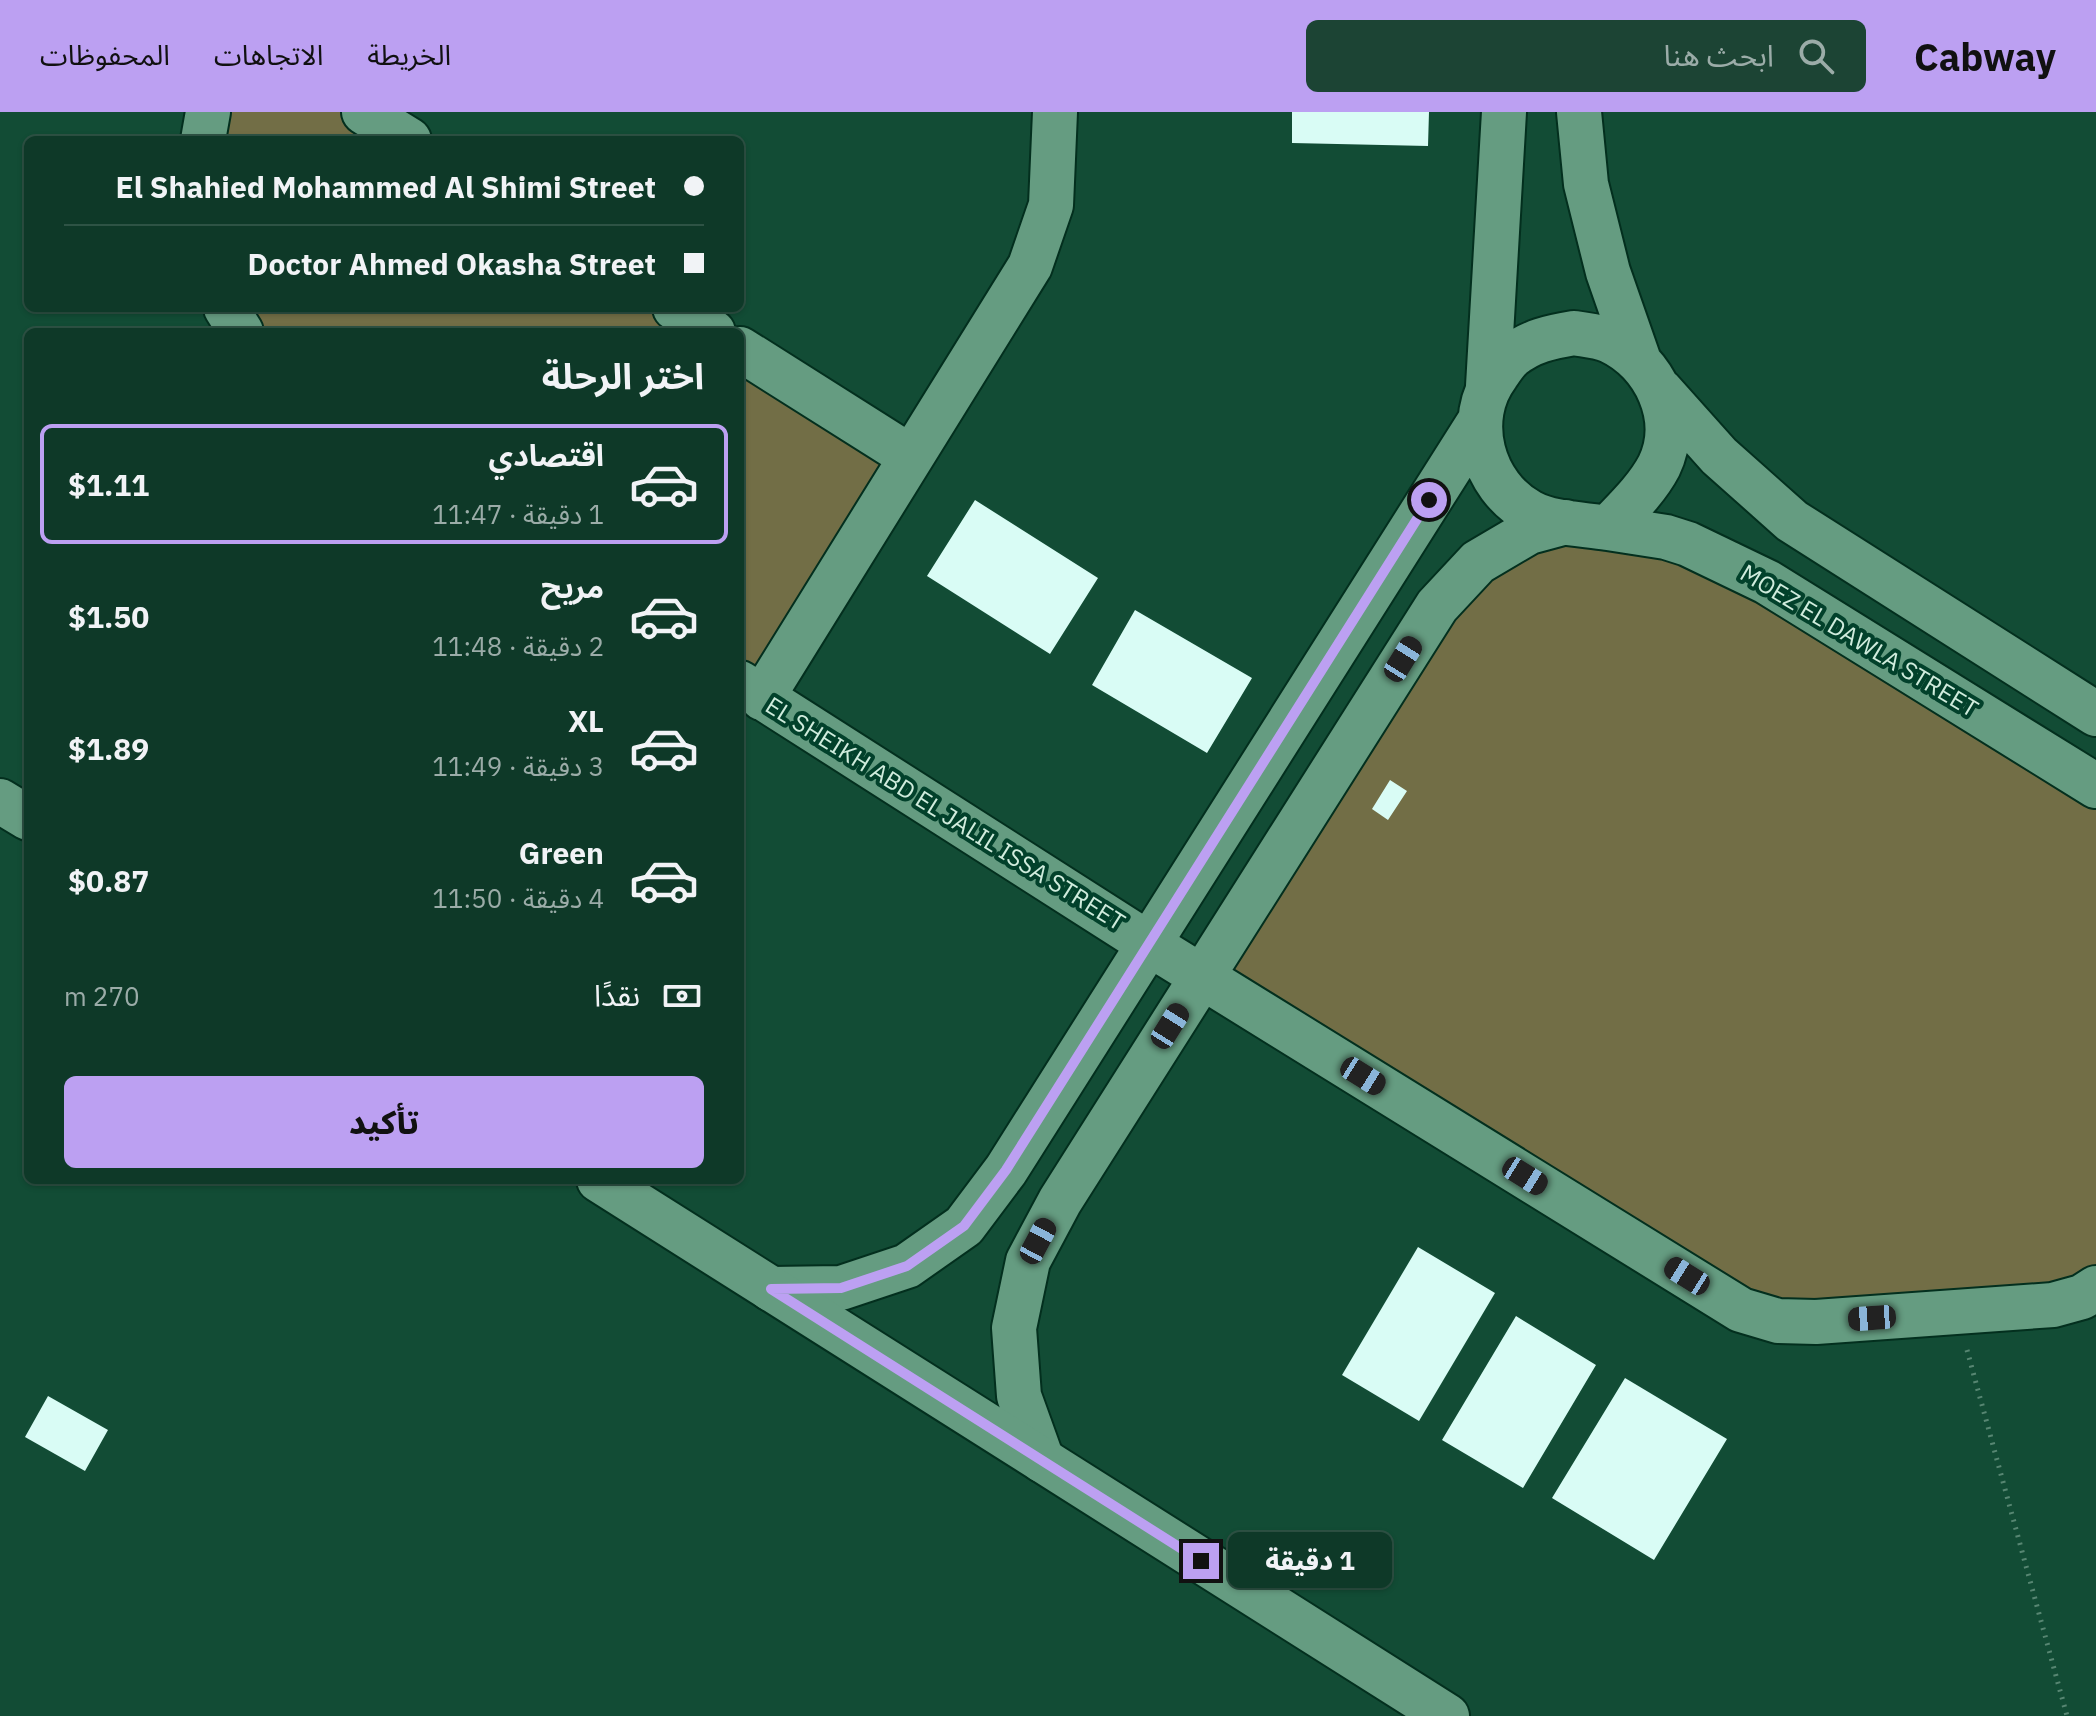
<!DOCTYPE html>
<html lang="ar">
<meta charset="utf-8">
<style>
body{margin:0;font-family:"IBM Plex Sans","Noto Sans Arabic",sans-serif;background:#1c4434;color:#f1f3f6;direction:rtl;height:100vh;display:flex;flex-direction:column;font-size:30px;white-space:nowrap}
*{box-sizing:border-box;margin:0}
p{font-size:26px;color:#9baca8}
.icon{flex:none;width:44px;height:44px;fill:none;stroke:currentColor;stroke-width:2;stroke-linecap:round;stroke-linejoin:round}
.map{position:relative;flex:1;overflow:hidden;direction:ltr}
.side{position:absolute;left:24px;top:216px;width:720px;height:856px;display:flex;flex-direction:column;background:#0e3928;border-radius:12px;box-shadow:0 2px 6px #0004,0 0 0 2px #2e5345;direction:rtl}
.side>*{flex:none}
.banner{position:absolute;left:24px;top:24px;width:720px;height:176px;border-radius:12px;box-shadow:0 2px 6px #0004,0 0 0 2px #2e5345;direction:rtl;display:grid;align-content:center;height:176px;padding:0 40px;background:#0e3928}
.end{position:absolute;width:36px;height:36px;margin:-18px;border:10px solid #bca0f2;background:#111;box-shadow:0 0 0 4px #111}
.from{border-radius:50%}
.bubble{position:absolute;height:56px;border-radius:12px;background:#0e3928;box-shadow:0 2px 6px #0004,0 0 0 2px #2e5345;font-size:26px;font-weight:800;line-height:56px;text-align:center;direction:rtl}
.car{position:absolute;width:24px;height:48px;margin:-24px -12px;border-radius:10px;box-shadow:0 0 6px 2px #0007;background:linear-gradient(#222 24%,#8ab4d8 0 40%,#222 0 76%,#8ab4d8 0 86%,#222 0)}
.banner b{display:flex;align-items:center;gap:28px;height:76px;font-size:30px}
.banner b+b{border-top:2px solid #2e5345}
.banner i{width:20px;height:20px;background:#f1f3f6}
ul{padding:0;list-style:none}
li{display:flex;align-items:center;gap:24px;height:120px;margin:0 16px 12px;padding:0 24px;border:4px solid transparent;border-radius:12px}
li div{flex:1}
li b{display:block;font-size:30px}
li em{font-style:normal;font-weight:800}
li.active{border-color:#bca0f2}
li>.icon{width:72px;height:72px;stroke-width:1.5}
h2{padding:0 40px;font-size:36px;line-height:96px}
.pay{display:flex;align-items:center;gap:20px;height:88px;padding:0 40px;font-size:30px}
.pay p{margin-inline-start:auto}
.primary-button{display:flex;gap:16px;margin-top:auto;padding:16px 40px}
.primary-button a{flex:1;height:92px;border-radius:12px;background:#bca0f2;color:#111;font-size:32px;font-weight:800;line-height:92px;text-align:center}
header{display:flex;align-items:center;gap:48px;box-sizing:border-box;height:112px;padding:0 40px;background:#bca0f2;color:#111}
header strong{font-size:38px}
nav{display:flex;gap:44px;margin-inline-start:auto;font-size:28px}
.search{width:560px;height:72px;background:#1c4434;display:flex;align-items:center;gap:20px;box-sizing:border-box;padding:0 28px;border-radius:12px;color:#9baca8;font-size:30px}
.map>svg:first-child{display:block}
.green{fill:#726e46}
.building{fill:#d9fcf5}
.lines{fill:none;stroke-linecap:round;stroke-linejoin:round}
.minor-casing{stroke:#032f1e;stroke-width:48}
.tertiary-casing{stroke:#032f1e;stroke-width:48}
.path{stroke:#578672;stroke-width:5;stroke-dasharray:2 6;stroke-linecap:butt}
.minor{stroke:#659c81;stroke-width:44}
.tertiary{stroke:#659c81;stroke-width:44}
.route{stroke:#bca0f2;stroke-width:10}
.labels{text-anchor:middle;stroke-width:8;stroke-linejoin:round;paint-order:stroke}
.street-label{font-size:24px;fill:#d0ecdd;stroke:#02412b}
</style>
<header>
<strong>Cabway</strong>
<div class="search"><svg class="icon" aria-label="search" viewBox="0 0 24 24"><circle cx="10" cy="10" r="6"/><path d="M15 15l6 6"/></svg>ابحث هنا</div>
<nav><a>الخريطة</a><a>الاتجاهات</a><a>المحفوظات</a></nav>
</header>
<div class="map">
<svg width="2096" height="1604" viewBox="0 0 2096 1604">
<rect width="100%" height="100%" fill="#124c35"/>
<path class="green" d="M 210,0 L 364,0 L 409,28 L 208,28 Z
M 226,196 L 675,196 L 713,220 L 241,220 Z
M 740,237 L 911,345 L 762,586 L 740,571 Z
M 1529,420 L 1666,425 L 2096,674 L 2096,1176 L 1778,1209 L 1202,864 L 1437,494 Z"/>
<path class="building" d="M 1292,0 L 1429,0 L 1428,34 L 1292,31 Z
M 975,388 L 1098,466 L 1050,542 L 927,464 Z
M 1135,498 L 1252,566 L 1207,641 L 1092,573 Z
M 1390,668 L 1407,679 L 1388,708 L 1372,697 Z
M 1418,1135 L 1495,1181 L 1419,1309 L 1342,1263 Z
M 1516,1204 L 1596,1253 L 1523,1376 L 1442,1328 Z
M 1625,1266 L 1727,1327 L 1654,1448 L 1552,1386 Z
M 48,1284 L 108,1318 L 85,1359 L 25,1325 Z"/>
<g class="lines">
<g class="minor-casing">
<path id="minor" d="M 364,0 L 409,28
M 1579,0 L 1586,72 L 1608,160 L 1638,246
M 203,28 L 208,0
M 226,196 L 241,220
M 675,196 L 713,220
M 1574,221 C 1585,223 1600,224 1610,229 C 1655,250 1682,307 1659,354 C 1647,377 1626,397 1608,416 C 1584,412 1552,412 1530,400 C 1482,374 1464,307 1497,263 C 1501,257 1506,249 1512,244 C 1531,229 1550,225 1574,221 Z
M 740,237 L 911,345
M 1488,274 L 1504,0
M 1660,278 L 1719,344 L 1792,409 L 2096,602
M 1608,416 L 1666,425 L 1688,432 L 1767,470 L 2096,674
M 740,571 L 1149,832 L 1741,1198 L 1778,1209 L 1816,1210 L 2053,1193 L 2082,1185 L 2096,1176
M 762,586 L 1030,154 L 1051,93 L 1055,0
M 771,1177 L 841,1176 L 907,1154 L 964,1114 L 1006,1058 L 1479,310
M 1042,1348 L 1019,1284 L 1014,1216 L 1028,1149 L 1060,1089 L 1437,494 L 1478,450 L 1529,420 L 1566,410"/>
</g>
<g class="tertiary-casing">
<path id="tertiary" d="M 0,689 L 28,706
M 599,1068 L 1447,1604"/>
</g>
<path class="path" d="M 1967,1238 L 2067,1604"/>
<use href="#minor" class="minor"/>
<use href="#tertiary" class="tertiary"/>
</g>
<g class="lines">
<path class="route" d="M 1201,1449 L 771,1177 L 841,1176 L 907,1154 L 964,1114 L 1006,1058 L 1429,388"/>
</g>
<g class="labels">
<g class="street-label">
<text transform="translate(1859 529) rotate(31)" y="8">MOEZ EL DAWLA STREET</text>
<text transform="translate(945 702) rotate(32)" y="8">EL SHEIKH ABD EL JALIL ISSA STREET</text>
</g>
</g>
</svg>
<i class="end from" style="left:1429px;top:388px"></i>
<i class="end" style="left:1201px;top:1449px"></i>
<div class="bubble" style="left:1228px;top:1420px;width:164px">1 دقيقة</div>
<i class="car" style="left:1403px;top:547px;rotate:32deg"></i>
<i class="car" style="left:1170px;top:914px;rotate:32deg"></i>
<i class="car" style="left:1363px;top:964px;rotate:122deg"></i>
<i class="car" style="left:1525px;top:1064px;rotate:122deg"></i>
<i class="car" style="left:1038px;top:1129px;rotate:28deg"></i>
<i class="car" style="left:1687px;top:1164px;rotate:302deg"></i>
<i class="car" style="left:1872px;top:1206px;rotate:266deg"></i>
<div class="banner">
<b><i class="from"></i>El Shahied Mohammed Al Shimi Street</b>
<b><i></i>Doctor Ahmed Okasha Street</b>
</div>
<section class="side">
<h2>اختر الرحلة</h2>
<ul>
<li class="active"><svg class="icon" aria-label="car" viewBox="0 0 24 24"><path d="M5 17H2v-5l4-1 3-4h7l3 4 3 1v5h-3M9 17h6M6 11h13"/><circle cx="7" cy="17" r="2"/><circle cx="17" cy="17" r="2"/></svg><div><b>اقتصادي</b><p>1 دقيقة · 11:47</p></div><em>$1.11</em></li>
<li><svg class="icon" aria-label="car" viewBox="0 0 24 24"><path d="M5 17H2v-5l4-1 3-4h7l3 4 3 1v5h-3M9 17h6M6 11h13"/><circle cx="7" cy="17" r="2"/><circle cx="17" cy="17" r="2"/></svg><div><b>مريح</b><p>2 دقيقة · 11:48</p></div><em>$1.50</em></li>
<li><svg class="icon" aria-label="car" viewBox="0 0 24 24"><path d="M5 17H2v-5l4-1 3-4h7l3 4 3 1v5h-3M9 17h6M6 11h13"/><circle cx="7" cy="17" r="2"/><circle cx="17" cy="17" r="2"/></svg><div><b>XL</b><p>3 دقيقة · 11:49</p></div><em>$1.89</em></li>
<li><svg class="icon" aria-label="car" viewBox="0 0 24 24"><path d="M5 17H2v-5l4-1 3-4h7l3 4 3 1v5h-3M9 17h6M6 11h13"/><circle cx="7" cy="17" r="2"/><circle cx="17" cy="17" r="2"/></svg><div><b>Green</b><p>4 دقيقة · 11:50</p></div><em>$0.87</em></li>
</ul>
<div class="pay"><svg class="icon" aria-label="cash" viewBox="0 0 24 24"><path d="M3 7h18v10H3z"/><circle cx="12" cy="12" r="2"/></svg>نقدًا<p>270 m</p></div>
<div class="primary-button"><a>تأكيد</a></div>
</section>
</div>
